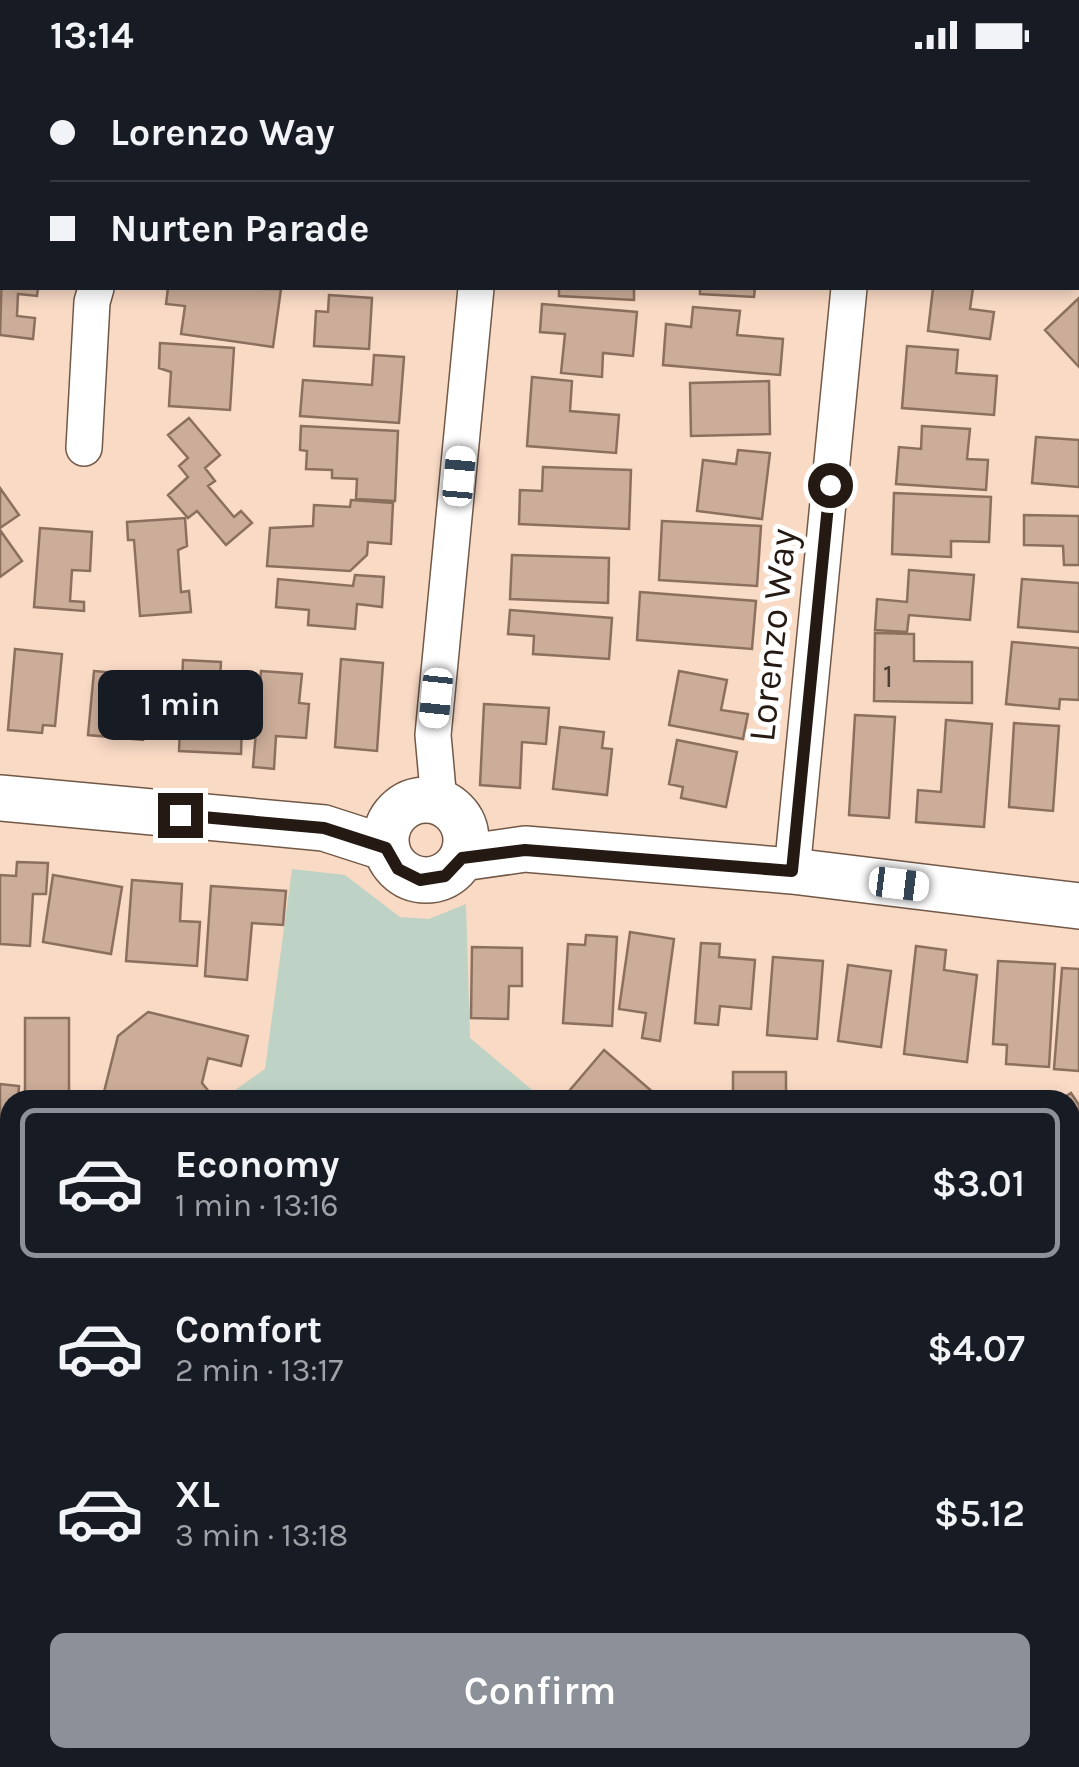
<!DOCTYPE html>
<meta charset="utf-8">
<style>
body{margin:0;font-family:Karla,sans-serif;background:#20242c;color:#f1f3f6;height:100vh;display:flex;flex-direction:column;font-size:38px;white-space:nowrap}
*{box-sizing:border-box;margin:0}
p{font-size:32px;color:#9ea1a6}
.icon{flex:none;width:55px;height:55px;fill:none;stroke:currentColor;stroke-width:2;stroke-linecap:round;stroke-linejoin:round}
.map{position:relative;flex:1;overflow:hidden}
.sheet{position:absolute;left:0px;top:1020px;width:1080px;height:678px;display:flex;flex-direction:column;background:#171b24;border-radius:30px 30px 0 0;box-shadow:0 5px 15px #0003}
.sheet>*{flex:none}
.banner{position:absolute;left:0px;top:0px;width:1080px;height:220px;box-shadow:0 5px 15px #0003;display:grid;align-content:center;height:220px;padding:0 50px;background:#171b24}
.end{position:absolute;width:45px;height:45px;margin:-22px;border:12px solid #251a13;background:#fff;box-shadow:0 0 0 5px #fff}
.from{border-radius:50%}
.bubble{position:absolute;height:70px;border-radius:15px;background:#171b24;box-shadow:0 5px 15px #0003;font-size:32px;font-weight:600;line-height:70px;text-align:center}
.car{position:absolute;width:30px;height:60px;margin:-30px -15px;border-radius:12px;box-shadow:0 0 8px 2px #0007;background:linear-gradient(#fff 24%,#345 0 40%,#fff 0 76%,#345 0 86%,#fff 0)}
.banner b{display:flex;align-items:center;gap:35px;height:95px;font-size:38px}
.banner b+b{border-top:2px solid #363941}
.banner i{width:25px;height:25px;background:#f1f3f6}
ul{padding:18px 0 0;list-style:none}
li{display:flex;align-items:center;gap:30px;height:150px;margin:0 20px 15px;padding:0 30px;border:5px solid transparent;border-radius:15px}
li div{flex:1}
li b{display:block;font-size:38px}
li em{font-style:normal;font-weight:600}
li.active{border-color:#8c9099}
li>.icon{width:90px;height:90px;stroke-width:1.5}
.button{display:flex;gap:20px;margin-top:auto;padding:20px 50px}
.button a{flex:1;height:115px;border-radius:15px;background:#8c9099;color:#fff;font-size:40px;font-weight:600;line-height:115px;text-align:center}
.status{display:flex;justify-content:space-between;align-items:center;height:70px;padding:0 50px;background:#171b24;direction:ltr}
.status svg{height:28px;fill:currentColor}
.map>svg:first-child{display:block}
.green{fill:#bed2c5}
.building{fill:#cbad99;stroke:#8c705e;stroke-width:2.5}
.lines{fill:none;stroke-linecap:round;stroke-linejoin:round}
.minor-casing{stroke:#725846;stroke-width:38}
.tertiary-casing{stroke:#725846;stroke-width:48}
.minor{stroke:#fff;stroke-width:35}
.tertiary{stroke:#fff;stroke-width:45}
.route{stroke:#251a13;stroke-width:12}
.labels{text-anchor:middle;stroke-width:10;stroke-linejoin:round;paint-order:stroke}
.number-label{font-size:32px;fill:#4e3f34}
.street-label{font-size:38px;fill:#251a13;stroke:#fff}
</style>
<div class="status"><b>13:14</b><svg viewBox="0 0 49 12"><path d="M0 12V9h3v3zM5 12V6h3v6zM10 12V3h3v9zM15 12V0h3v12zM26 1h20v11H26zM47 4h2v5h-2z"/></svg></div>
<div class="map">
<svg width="1079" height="1697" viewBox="0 0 1079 1697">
<rect width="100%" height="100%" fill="#f9dac5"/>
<path class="green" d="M 292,799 L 345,805 L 400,847 L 429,849 L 466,834 L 470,968 L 544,1030 L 221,1030 L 265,999 Z"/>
<path class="building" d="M 2,200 L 2,218 L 38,218 L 37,226 L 18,224 L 17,246 L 35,248 L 33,269 L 0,265 Z
M 168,218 L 281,219 L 273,277 L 181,264 L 185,236 L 166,234 Z
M 559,218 L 634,218 L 634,230 L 559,226 Z
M 700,218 L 755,218 L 754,227 L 700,224 Z
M 933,218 L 973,218 L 970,239 L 994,242 L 990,269 L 928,261 Z
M 329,225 L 372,228 L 369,279 L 314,276 L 316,241 L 328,242 Z
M 1079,228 L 1079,297 L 1045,260 Z
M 542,234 L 637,242 L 633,286 L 603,283 L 602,307 L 561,303 L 565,264 L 540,262 Z
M 693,237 L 740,241 L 737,265 L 783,269 L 780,305 L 663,295 L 666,254 L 691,257 Z
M 160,273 L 234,278 L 230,340 L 169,336 L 171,302 L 159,298 Z
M 907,276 L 958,280 L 956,303 L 997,306 L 994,345 L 902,338 Z
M 374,285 L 404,287 L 399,353 L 300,346 L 303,310 L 372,315 Z
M 532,307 L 572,311 L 570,341 L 619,345 L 616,383 L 527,376 Z
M 769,311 L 770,364 L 691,366 L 690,313 Z
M 189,348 L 220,385 L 205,398 L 215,411 L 208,416 L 234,447 L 241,441 L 252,453 L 226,475 L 197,441 L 188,448 L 168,425 L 188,407 L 179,396 L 188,388 L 168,365 Z
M 301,356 L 398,361 L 395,431 L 356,429 L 357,409 L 332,408 L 332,400 L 306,399 L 307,381 L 300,380 Z
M 922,356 L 970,359 L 967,389 L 988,390 L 986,420 L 896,414 L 899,377 L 921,379 Z
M 1036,367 L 1079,370 L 1079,417 L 1032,413 Z
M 738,380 L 770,383 L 762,449 L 697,441 L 703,390 L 736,394 Z
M 543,397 L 631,400 L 629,459 L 519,454 L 520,420 L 542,421 Z
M 0,418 L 19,445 L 0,458 Z
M 894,423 L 991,427 L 989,472 L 951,471 L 951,487 L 892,484 Z
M 351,430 L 393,433 L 391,474 L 368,472 L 367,485 L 350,501 L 267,496 L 270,458 L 313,456 L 314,435 L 350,437 Z
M 1024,445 L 1079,446 L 1079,495 L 1064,495 L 1063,476 L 1024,475 Z
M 185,448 L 187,476 L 178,480 L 181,522 L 189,521 L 191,542 L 140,546 L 134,470 L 128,470 L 127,452 Z
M 662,451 L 761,456 L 757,516 L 659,510 Z
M 40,458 L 92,462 L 90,501 L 72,500 L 70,531 L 84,532 L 84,541 L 34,537 Z
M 0,460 L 22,491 L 0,507 Z
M 512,485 L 609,488 L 608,533 L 510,529 Z
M 909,500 L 974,505 L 970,550 L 909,545 L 907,562 L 875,560 L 877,529 L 907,532 Z
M 355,505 L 384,507 L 382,537 L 357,534 L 355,559 L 308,555 L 309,540 L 276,537 L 278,509 L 353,516 Z
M 1022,509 L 1079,513 L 1079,562 L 1018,557 Z
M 640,522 L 756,531 L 752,579 L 637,570 Z
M 510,540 L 612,548 L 609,589 L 533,584 L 534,566 L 508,564 Z
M 875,563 L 914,564 L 914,591 L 972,592 L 972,633 L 874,631 Z
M 1012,572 L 1079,578 L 1079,630 L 1060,629 L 1059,639 L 1006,634 Z
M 15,579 L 62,584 L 55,656 L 43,655 L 42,663 L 8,660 Z
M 341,589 L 383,593 L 377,681 L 335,677 Z
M 183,590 L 221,592 L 219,625 L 243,627 L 241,684 L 179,681 Z
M 94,601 L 149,606 L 143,670 L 88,665 Z
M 261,601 L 302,604 L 299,633 L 309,634 L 306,668 L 276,666 L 274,699 L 253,697 Z
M 679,601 L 727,610 L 721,640 L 748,644 L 743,669 L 669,655 Z
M 484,634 L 549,638 L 546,674 L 522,672 L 520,718 L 480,715 Z
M 855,645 L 895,647 L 889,748 L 849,745 Z
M 946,650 L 992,654 L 984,757 L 916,752 L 918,720 L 941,722 Z
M 1014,653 L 1059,656 L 1053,741 L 1009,737 Z
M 560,657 L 604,662 L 602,678 L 612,679 L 607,725 L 553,719 Z
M 677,670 L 737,682 L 726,737 L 681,728 L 683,717 L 669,714 Z
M 17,792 L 48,793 L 46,824 L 33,824 L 30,876 L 0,874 L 0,805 L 16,806 Z
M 53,805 L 122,817 L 111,884 L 43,872 Z
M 132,810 L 182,814 L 180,851 L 200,852 L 197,896 L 126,891 Z
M 211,816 L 286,821 L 283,855 L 252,853 L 247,910 L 205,906 Z
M 630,862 L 674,869 L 660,971 L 642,968 L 646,943 L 619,939 Z
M 586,865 L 617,867 L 612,956 L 563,953 L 568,874 L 585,875 Z
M 701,873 L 720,874 L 719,887 L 755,890 L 751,939 L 720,936 L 718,955 L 695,953 Z
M 916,876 L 946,880 L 944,900 L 977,905 L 967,992 L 904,984 Z
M 472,877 L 522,878 L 522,916 L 509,916 L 508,949 L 471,948 Z
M 773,887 L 823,891 L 817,969 L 767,965 Z
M 998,891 L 1055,894 L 1049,997 L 1006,994 L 1007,975 L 993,974 Z
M 848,895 L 891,901 L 881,977 L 838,971 Z
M 1062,898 L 1079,899 L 1079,1001 L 1054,999 Z
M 148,942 L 248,966 L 241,996 L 208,988 L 202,1013 L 214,1028 L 212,1030 L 102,1030 L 118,966 Z
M 25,948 L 69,948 L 69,1030 L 25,1030 Z
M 604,980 L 662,1030 L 568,1030 L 564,1027 Z
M 733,1002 L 786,1002 L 786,1030 L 733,1030 Z
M 0,1014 L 19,1016 L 18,1030 L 10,1030 L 10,1053 L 0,1052 Z
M 1071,1023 L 1079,1035 L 1079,1130 L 1070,1117 L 1070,1030 L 1060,1030 Z
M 0,1187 L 10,1188 L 10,1222 L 0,1222 Z
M 227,1688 L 289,1688 L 288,1697 L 226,1697 Z
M 340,1688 L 376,1688 L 376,1697 L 340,1697 Z
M 390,1688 L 460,1688 L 459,1697 L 389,1693 Z
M 473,1688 L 530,1688 L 529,1697 L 472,1697 Z
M 553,1688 L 591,1688 L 590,1697 L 552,1697 Z
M 634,1688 L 701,1688 L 700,1697 L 633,1697 Z
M 712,1688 L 764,1688 L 763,1697 L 711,1697 Z
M 835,1688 L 867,1688 L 866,1697 L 834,1697 Z
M 1003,1688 L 1031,1689 L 1030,1697 L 1002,1697 Z"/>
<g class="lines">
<g class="minor-casing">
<path id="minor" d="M 435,0 L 436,2
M 814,0 L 816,2
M 352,2 L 357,0
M 1078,26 L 1079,26
M 84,378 L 92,232 L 96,218
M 439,732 L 433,665 L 476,218
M 792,801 L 849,218
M 0,1117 L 10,1118
M 0,1534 L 10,1531
M 1070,1617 L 1079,1618"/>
</g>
<g class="tertiary-casing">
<path id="tertiary" d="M 0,728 L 324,758 L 386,778
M386 770a40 40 0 1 1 80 0a40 40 0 1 1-80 0Z
M 462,788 L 525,779 L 792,801 L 1079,836"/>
</g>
<use href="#minor" class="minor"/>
<use href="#tertiary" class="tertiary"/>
</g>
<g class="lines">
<path class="route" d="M 180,745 L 324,758 L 386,778 L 398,799 L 420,810 L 445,806 L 462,788 L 525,780 L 792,801 L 830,415"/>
</g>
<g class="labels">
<g class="number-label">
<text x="888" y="617">1</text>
</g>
<g class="street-label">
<text transform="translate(772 565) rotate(-84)" y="13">Lorenzo Way</text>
</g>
</g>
</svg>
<i class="end from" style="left:830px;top:415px"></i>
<i class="end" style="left:180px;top:745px"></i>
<div class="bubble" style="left:98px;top:600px;width:165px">1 min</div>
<i class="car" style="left:459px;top:406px;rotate:5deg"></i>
<i class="car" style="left:436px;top:628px;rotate:186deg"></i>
<i class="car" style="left:899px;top:814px;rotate:97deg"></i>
<div class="banner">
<b><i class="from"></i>Lorenzo Way</b>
<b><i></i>Nurten Parade</b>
</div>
<section class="sheet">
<ul>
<li class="active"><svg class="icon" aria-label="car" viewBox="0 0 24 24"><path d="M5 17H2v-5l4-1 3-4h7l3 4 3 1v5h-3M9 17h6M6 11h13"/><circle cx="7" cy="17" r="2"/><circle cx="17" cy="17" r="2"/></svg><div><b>Economy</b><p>1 min · 13:16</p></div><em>$3.01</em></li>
<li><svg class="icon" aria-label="car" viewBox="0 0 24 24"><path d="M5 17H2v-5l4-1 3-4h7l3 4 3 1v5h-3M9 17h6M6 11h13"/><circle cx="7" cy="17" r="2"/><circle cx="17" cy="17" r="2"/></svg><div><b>Comfort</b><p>2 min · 13:17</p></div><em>$4.07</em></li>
<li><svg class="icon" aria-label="car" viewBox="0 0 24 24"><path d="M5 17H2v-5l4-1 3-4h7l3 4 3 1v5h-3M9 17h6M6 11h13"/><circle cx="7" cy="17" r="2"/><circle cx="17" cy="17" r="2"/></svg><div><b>XL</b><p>3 min · 13:18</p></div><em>$5.12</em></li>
</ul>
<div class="button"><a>Confirm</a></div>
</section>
</div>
